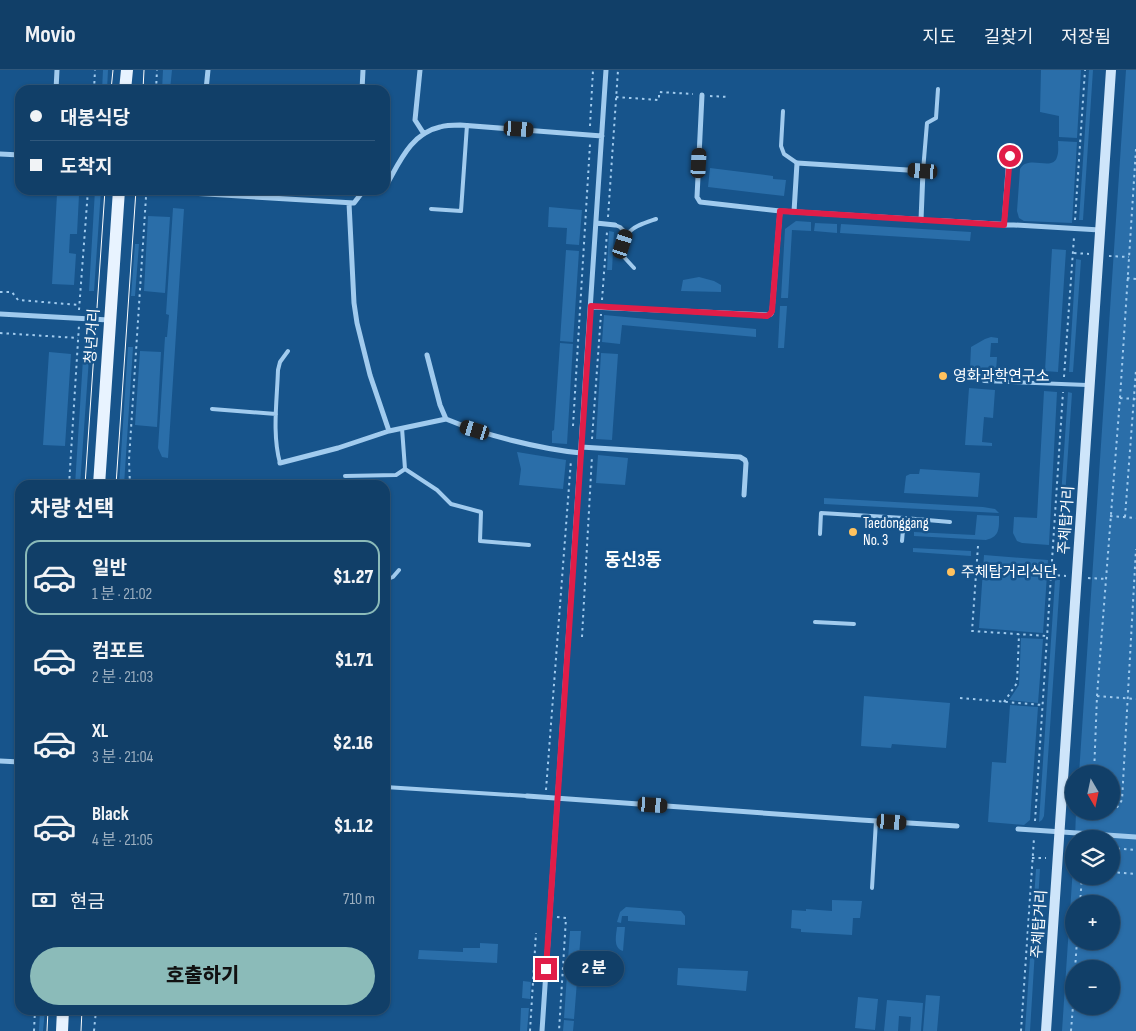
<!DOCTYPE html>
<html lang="ko">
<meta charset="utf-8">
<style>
body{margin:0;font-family:"Sofia Sans Condensed","Noto Sans KR",sans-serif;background:#1a466e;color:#f1f3f6;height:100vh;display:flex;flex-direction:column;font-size:19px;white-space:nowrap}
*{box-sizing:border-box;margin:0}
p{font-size:16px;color:#9cafc0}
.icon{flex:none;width:28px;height:28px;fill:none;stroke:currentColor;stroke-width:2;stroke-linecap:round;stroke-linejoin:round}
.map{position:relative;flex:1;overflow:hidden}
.details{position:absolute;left:15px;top:410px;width:375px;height:535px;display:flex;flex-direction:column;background:#113f68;border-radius:15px;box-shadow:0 1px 4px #0004,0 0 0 1px #30587c}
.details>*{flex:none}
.top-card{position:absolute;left:15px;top:15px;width:375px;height:110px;border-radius:15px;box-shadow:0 1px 4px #0004,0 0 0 1px #30587c;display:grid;align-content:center;height:110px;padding:0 15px;background:#113f68}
.needle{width:32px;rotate:171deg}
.tools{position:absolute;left:1065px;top:695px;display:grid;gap:10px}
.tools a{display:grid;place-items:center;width:55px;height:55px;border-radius:50%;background:#113f68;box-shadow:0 1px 4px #0004,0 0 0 1px #30587c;font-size:25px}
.end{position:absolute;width:22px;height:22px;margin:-11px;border:6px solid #e11d48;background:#fff;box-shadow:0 0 0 2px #fff}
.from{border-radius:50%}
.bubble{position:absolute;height:35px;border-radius:18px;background:#113f68;box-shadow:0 1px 4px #0004,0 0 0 1px #30587c;font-size:16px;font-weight:800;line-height:35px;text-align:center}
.car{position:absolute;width:15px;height:30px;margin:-15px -8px;border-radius:6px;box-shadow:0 0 4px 1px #0007;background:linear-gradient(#222 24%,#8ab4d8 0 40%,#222 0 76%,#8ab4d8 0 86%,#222 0)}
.top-card b{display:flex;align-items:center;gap:18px;height:48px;font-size:19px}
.top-card b+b{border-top:1px solid #30587c}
.top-card i{width:12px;height:12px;background:#f1f3f6}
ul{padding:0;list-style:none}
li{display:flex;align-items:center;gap:15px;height:75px;margin:0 10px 8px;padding:0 5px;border:2px solid transparent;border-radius:15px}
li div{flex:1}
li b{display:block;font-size:19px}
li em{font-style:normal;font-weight:800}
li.active{border-color:#8bbbb9}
li>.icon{width:45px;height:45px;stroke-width:1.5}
h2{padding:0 15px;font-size:22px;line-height:60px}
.pay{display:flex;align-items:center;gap:12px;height:55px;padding:0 15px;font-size:19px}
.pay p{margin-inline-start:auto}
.cta{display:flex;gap:10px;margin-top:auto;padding:10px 15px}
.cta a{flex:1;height:58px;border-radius:30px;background:#8bbbb9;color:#111;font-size:20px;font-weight:800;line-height:58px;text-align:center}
header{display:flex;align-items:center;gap:30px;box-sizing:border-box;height:70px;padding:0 25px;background:#113f68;border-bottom:1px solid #30587c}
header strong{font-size:24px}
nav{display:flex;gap:28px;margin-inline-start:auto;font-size:18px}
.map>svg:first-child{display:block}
.green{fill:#2a6ea9;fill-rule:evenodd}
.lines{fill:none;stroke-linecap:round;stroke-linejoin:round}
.path{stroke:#a1cbee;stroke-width:2;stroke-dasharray:2.5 4;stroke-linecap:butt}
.lane{stroke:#a1cbee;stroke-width:4}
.street{stroke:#a1cbee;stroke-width:5}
.secondary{stroke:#cee5fa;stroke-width:10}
.primary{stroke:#e8f3ff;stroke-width:12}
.tram{stroke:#fff;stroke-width:1}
.route{stroke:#e11d48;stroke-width:6}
.poi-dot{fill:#ffc25e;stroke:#17548b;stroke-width:2}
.labels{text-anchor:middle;stroke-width:5;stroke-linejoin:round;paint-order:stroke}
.street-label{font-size:15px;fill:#fff;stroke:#17548b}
.poi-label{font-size:15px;fill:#fff;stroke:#17548b;text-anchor:start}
.quarter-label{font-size:18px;font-weight:bold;fill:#fff;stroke:#17548b}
</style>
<header>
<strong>Movio</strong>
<nav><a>지도</a><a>길찾기</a><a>저장됨</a></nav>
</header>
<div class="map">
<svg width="1136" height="961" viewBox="0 0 1136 961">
<rect width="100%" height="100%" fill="#17548b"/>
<path class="green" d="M 103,0 L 108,0 L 107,20 L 102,20 Z
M 163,0 L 172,0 L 170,20 L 162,20 Z
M 1041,0 L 1081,0 L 1077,68 L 1059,67 L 1059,46 L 1040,42 Z
M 1089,0 L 1093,0 L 1083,150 L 1079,150 Z
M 1126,0 L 1136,0 L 1136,961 L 1062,961 L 1074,782 L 1074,806 L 1111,806 L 1111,769 L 1075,769 L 1076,741 L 1111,741 L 1111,704 L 1079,704 ZM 1074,834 L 1111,834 L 1111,871 L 1074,871 ZM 1074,899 L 1111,899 L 1111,936 L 1074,936 Z
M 1058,71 L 1077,72 L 1072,153 L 1024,151 L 1019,148 L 1017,141 L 1020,99 C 1028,84 1053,102 1057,87 C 1059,82 1058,76 1058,71 Z
M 710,98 L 773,106 L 773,109 L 786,110 L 784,126 L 708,117 Z
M 95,120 L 101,120 L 94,221 L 89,221 Z
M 57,124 L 79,125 L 77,164 L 70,164 L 69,183 L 76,184 L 74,215 L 52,214 Z
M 549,137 L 582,140 L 579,175 L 566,174 L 567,158 L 548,157 Z
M 173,138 L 184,139 L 168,388 L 162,387 L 158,378 L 165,267 L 167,267 L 169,245 L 166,244 Z
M 148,146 L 170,147 L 165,223 L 144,221 Z
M 796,151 L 811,152 L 811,161 L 792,160 L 788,228 L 781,228 L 785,159 Z
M 815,153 L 837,154 L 837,163 L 814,161 Z
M 841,154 L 971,162 L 970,171 L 840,163 Z
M 609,161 L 614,162 L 612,200 L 607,200 Z
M 135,174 L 139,174 L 135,226 L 131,226 Z
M 1052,179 L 1066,180 L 1058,302 L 1045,301 Z
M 566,180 L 579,181 L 573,272 L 560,271 Z
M 1076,189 L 1081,190 L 1073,302 L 1069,302 Z
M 699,207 L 714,211 L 721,215 L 721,222 L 681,221 L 683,210 Z
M 780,236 L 787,236 L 784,278 L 778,278 Z
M 604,245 L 756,259 L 756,267 L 622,255 L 620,274 L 602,272 Z
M 991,267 L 998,268 L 998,273 L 991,273 L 990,287 L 997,287 L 996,301 L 970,299 L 971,277 L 985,269 Z
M 84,273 L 90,274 L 80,415 L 75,415 Z
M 560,273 L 573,274 L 567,374 L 552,373 L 552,361 L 554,360 Z
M 128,277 L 133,277 L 124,415 L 119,415 Z
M 140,281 L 161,282 L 157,357 L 135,355 Z
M 49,282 L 71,284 L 65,376 L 43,375 Z
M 601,283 L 618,284 L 612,370 L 596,369 Z
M 969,318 L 995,320 L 993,348 L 984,347 L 982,372 L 992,373 L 992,376 L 965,375 Z
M 1044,321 L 1057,322 L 1049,475 L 1022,473 L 1017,471 L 1013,463 L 1014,447 L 1037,448 Z
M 1068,322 L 1072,323 L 1062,471 L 1058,471 Z
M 517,382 L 566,390 L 563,419 L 519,415 L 521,399 Z
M 598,385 L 628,388 L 625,415 L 596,413 Z
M 920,399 L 980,403 L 978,427 L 904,423 L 906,406 L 910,404 L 919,404 Z
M 824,428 L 983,437 L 995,439 L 999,443 L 824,434 Z
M 977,445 L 999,446 C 999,458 1000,467 986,470 L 914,466 L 914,462 L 975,465 Z
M 913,478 L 971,481 L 971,486 L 913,482 Z
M 984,485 L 1048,490 L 1043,563 L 979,558 Z
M 1055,510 L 1060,510 L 1044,746 L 1042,750 L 1039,752 Z
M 1021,568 L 1043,569 L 1038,633 L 1009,630 L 1019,615 Z
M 864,626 L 950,633 L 946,678 L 892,674 L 891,678 L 861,676 Z
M 1010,635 L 1038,637 L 1030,750 L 1024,755 L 988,752 L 992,692 L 1006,693 Z
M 1036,799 L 1040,799 L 1030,961 L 1025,961 Z
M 832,830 L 862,831 L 860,848 L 853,848 L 852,865 L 801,862 L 801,859 L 791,858 L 792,840 L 806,841 L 806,839 L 832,841 Z
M 626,837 L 681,841 L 685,846 L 685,855 L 628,851 L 628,846 L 622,846 L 621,853 L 617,852 L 620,842 Z
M 617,857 L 625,857 L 623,881 C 613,878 616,866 617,857 Z
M 570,861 L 581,861 L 574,949 L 564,948 Z
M 480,873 L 498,874 L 497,893 L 418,889 L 419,880 L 463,882 L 463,878 L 480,878 Z
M 678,898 L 748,901 L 746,921 L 677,915 Z
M 523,911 L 531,912 L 530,929 L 522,928 Z
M 926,925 L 940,926 L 937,961 L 923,961 Z
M 858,927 L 878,929 L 875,960 L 855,958 Z
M 887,930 L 923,933 L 921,961 L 910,961 L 911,947 L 899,946 L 898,961 L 884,961 Z
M 521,938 L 529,938 L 527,961 L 520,961 Z
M 40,940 L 45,940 L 43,961 L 39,961 Z
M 564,950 L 574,951 L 573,961 L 563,961 Z"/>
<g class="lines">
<path class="path" d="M 94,20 L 95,0
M 156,20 L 157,0
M 710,26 L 728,27
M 616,27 L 659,30 L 659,22 L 693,24
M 590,56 L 593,0
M 608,147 L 618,0
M 1075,150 L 1085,0
M 1074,183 L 1089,184
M 1109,186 L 1129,187
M 1127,208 L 1136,209
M 0,222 L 12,222 L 18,230 L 80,235
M 602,230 L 607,162
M 79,240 L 88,120
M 0,263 L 78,268
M 1064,307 L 1074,167
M 1120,328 L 1136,329
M 573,356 L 590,74
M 592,369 L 601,244
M 69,415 L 79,255
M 130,415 L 129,390 L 146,127
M 1110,446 L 1136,448
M 1125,447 L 1136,300
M 978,476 L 972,561 L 1047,566
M 1051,505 L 1066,506
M 1088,508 L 1106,509
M 582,567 L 592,386
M 1097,626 L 1136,629
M 960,628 L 1042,635
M 1004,632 L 1017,613 L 1019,564
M 1094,704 L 1097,626 L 1120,328 L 1136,79
M 546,720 L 571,390
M 1111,739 L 1116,739 L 1122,730 L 1136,479
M 1035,751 L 1063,322
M 1111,778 L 1136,780
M 1032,788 L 1046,788
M 1111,802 L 1136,804
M 1080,834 L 1082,806
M 557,847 L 566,848 L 559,961
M 1075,899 L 1077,871
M 34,961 L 35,940
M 94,961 L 96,940
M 530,961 L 536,863
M 1021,961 L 1034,768
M 1071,961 L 1074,923"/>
<path class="lane" d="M 783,41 L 781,76 L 784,84 L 797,93
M 923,101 L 927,53 L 936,48 L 938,19
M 431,139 L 461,141 L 467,55
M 615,155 L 620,157 L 626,163
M 634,198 L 623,186 C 623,159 633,157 656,149
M 984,311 L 1087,315
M 212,339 L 276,344
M 402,358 L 405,399
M 280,393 C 272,364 277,331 278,300 L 280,292 L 288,281
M 405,399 L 437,420 L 451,434 L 481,442 L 480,471 L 529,475
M 345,406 L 396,405 L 405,399
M 904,448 L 950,452
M 820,464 L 821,443 L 904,448 L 902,471
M 385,510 L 393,507 L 399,500
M 815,552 L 854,554
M 385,717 L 527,726
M 872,818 L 876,751"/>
<path class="street" d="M 420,0 L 415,50 L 424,64
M 56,20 L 57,0
M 206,20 L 208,0
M 362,20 L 363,0
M 702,25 L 697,127 L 700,132 L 780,141
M 0,84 L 20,85
M 385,115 L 387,114 C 400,91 412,63 440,57 C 446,55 454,55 460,55 L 602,66
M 141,120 L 354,133 L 364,120
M 349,133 L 354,233 L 357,253 L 370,305 L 389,361
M 794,142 L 797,93 L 923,101 L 921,150
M 596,153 L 615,155
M 1004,155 L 1009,86
M 591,237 L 767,245 L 771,244 L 772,241 L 780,141 L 1100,160
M 0,244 L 109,250
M 427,285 L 440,335 L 446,349 C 484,365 540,379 581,383
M 581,377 L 740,387 L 745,390 L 746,393 L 744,425
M 280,393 L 338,378 L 389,361 L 446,349
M 0,691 L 20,692
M 527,726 L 861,750 L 957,756
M 1018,759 L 1136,767
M 542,961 L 606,0"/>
<path class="secondary" d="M 1046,961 L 1111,0"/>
<path class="primary" d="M 125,20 L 127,0
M 99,415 L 119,120
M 62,961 L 63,940"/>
<path class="tram" d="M 111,20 L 113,0
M 143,20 L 144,0
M 85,415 L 105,120
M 116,415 L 136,120
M 47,961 L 48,940
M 81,961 L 82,940"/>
</g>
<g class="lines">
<path class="route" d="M 546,899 L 591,236 L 767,246 L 770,244 L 772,241 L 780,141 L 1004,155 L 1010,86"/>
</g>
<g class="poi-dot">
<circle cx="943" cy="306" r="5"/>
<circle cx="853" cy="462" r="5"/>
<circle cx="951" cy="502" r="5"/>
</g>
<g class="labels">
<g class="street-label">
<text transform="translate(92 266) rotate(-86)" y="5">청년거리</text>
<text transform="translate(1066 450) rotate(-86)" y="5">주체탑거리</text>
<text transform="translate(1039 854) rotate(-86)" y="5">주체탑거리</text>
</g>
<g class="poi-label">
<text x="953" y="311">영화과학연구소</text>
<text x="863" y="458">Taedonggang<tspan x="863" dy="17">No. 3</tspan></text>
<text x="961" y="507">주체탑거리식단</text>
</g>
<g class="quarter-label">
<text x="633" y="496">동신3동</text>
</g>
</g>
</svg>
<div class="tools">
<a><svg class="needle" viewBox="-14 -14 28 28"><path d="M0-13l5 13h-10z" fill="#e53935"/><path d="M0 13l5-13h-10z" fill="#9cafc0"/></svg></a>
<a><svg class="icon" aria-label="layers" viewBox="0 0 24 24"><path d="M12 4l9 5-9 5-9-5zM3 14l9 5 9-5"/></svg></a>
<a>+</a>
<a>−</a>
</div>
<i class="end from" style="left:1010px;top:86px"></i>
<i class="end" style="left:546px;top:899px"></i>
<div class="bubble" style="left:564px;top:881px;width:60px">2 분</div>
<i class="car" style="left:519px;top:59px;rotate:94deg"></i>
<i class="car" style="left:699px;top:93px;rotate:3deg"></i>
<i class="car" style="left:923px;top:101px;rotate:274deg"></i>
<i class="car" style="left:623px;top:174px;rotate:18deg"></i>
<i class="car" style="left:475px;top:360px;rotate:287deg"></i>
<i class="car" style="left:653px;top:735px;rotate:94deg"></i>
<i class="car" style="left:892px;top:752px;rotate:94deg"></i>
<div class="top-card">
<b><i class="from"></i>대봉식당</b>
<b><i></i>도착지</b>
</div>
<section class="details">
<h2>차량 선택</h2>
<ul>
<li class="active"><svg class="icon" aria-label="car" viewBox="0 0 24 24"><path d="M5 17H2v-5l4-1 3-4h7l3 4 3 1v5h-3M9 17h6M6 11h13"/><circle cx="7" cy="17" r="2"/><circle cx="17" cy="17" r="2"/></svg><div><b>일반</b><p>1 분 · 21:02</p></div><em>$1.27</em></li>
<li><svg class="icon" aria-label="car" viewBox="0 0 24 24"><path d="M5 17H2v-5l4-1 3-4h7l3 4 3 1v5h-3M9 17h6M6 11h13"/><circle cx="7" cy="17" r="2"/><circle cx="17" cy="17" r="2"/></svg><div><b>컴포트</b><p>2 분 · 21:03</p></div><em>$1.71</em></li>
<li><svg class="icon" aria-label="car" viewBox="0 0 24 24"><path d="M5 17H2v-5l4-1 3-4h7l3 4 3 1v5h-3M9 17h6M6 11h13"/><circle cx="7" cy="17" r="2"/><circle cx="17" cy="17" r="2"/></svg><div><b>XL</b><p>3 분 · 21:04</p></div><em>$2.16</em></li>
<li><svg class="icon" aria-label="car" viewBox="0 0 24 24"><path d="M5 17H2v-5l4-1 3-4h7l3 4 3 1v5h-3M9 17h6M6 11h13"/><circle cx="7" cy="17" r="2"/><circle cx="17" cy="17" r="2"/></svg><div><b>Black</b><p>4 분 · 21:05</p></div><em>$1.12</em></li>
</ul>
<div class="pay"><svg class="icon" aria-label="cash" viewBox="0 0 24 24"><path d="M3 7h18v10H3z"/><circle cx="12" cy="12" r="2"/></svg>현금<p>710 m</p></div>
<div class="cta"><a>호출하기</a></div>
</section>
</div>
